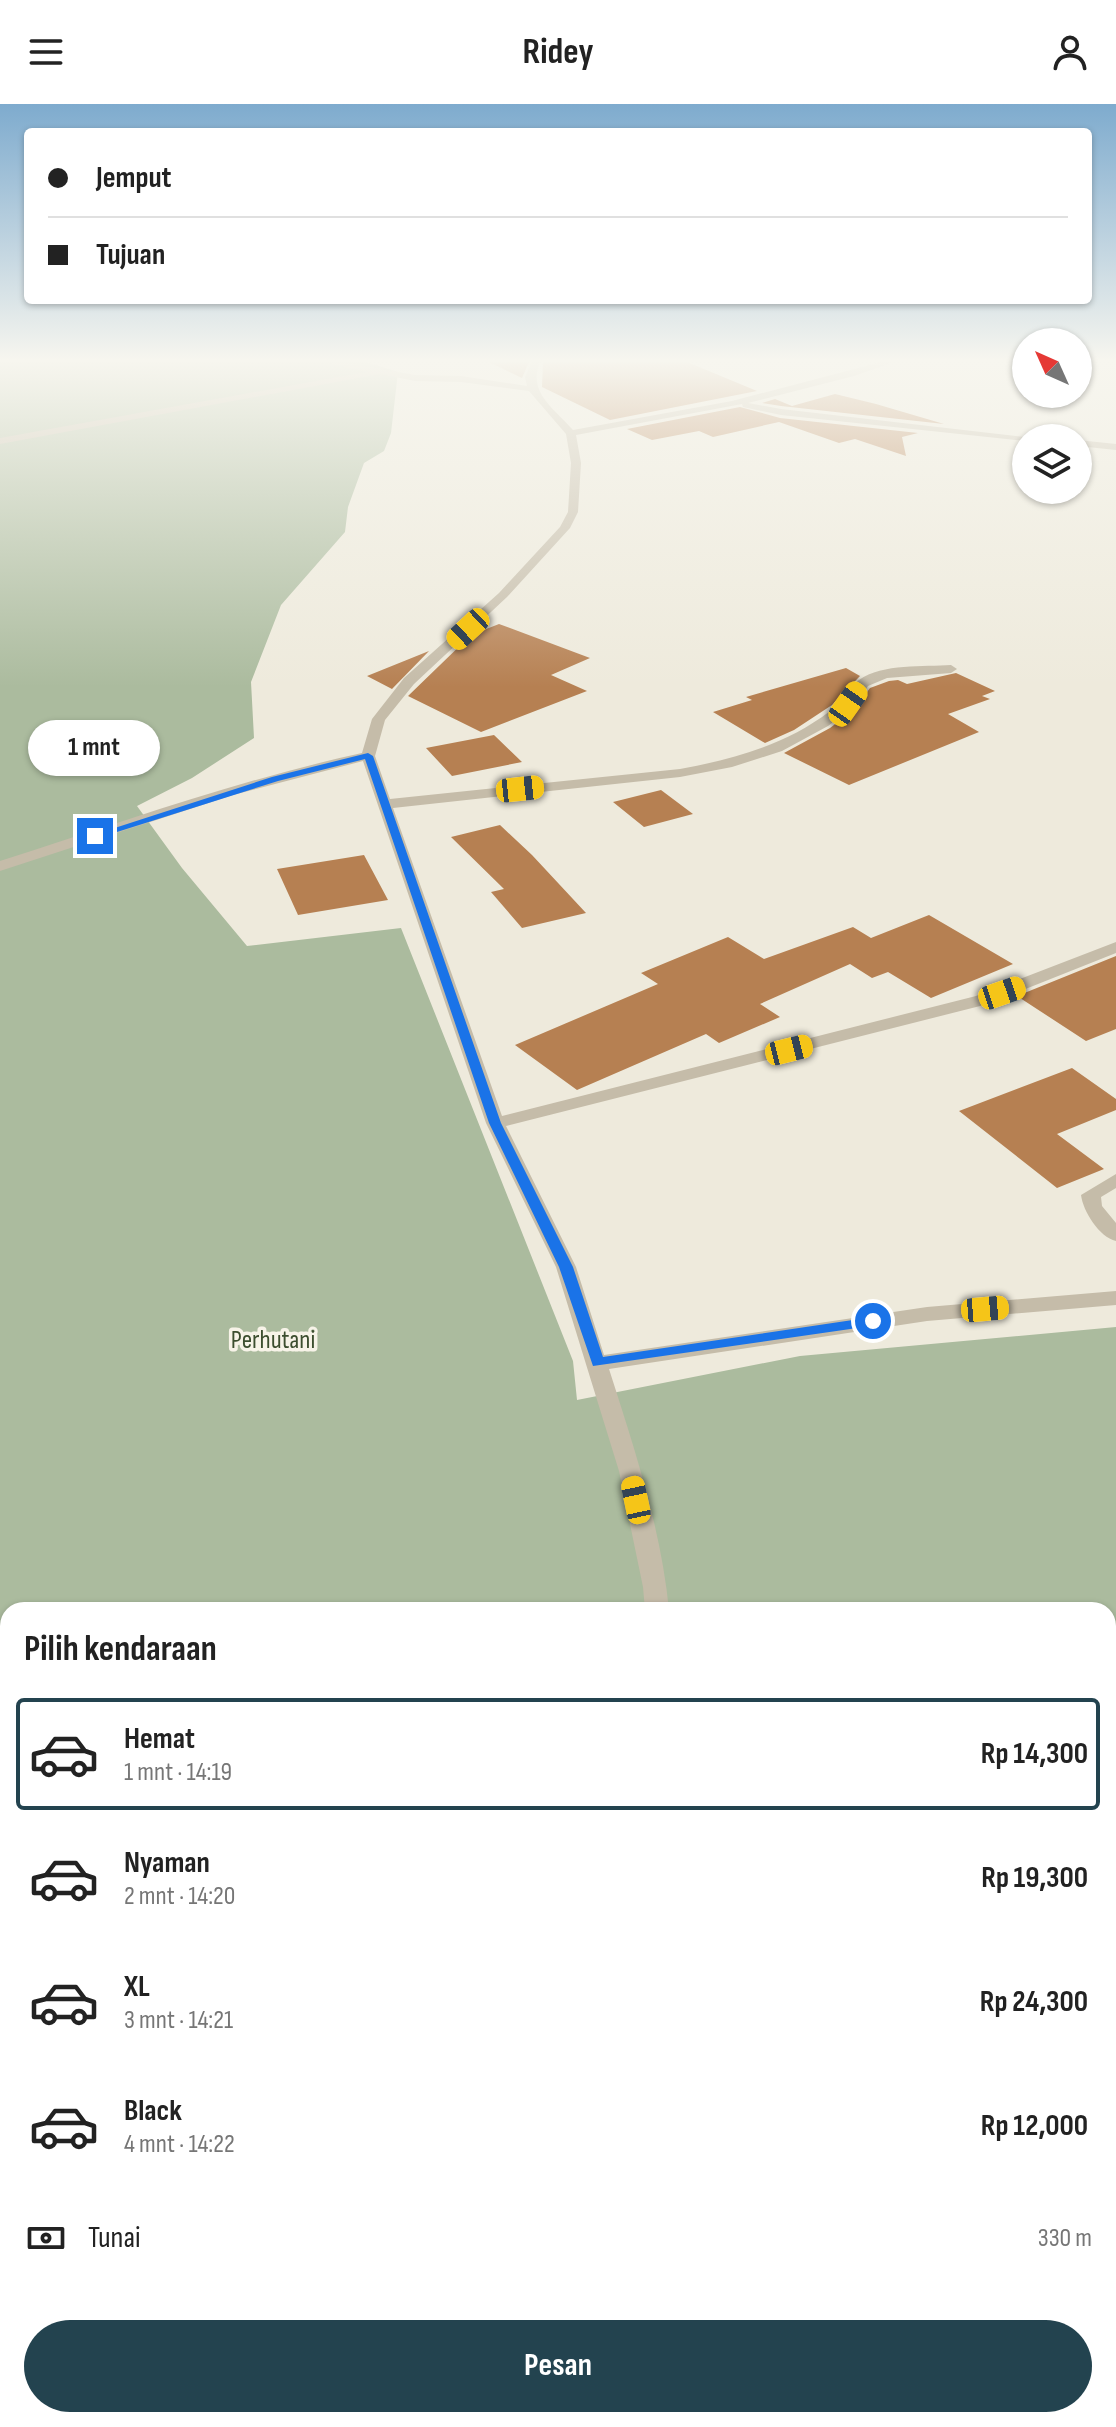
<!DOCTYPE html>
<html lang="id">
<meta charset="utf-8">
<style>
body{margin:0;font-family:"Sofia Sans Condensed",sans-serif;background:#f6f6f6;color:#222;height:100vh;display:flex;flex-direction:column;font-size:30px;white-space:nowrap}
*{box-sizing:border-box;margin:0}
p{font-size:26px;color:#767676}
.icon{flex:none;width:44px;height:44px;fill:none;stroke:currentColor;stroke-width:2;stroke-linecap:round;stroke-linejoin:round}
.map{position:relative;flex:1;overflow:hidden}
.panel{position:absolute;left:0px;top:1498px;width:1116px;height:826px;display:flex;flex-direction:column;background:#fff;border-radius:24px 24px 0 0;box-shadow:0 2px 6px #0004}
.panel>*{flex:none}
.banner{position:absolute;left:24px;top:24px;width:1068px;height:176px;border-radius:8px;box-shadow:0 2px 6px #0004;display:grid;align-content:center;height:176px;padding:0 24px;background:#fff}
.needle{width:52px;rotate:315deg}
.tools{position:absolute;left:1012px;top:224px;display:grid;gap:16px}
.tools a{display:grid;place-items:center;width:80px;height:80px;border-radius:50%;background:#fff;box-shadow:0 2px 6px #0004;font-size:40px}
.end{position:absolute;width:36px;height:36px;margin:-18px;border:10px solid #1a73e8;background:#fff;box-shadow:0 0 0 4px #fff}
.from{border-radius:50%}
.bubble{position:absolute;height:56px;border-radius:28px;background:#fff;box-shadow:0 2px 6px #0004;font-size:26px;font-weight:700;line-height:56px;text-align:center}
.car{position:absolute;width:24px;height:48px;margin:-24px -12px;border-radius:10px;box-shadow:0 0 6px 2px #0007;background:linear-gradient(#f5c518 24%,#345 0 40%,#f5c518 0 76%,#345 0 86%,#f5c518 0)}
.banner b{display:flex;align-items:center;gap:28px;height:76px;font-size:30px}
.banner b+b{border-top:2px solid #e0e0e0}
.banner i{width:20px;height:20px;background:#222}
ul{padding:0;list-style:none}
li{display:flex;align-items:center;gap:24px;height:112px;margin:0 16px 12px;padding:0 8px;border:4px solid transparent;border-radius:8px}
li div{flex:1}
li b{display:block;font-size:30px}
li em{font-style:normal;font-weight:700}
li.selected{border-color:#23434f}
li>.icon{width:72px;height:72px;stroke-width:1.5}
h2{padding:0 24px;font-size:36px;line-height:96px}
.pay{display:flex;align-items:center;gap:20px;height:88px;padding:0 24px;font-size:30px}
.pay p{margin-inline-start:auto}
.action{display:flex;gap:16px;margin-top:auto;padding:16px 24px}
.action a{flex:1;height:92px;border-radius:48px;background:#23434f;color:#fff;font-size:32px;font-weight:700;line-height:92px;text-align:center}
header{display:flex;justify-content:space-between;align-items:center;height:104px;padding:0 24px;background:#fff;font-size:36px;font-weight:700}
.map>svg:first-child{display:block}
.green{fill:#abbb9e;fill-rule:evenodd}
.building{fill:#b68052}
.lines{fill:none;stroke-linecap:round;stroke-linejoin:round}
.minor{fill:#c5bca9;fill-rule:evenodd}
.route{fill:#1a73e8}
.labels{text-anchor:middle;stroke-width:7;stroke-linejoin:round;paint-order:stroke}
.park-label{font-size:26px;fill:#3c4e2f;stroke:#f7f3e8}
</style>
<header><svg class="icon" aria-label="menu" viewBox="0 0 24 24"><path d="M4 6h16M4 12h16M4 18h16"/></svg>Ridey<svg class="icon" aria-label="person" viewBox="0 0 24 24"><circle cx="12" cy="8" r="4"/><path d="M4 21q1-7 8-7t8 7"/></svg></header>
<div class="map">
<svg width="1116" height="2323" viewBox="0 0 1116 2323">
<rect width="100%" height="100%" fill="#eeeadc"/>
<path class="green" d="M 0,258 L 366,258 L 398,268 L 391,329 L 384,347 L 364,359 L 348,403 L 345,428 L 281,501 L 251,578 L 254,634 L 192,674 L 137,702 L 182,764 L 247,842 L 401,824 L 573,1257 L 577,1296 L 800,1252 L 1116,1223 L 1116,2323 L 0,2323 ZM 8,1506 L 1108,1506 L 1108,2316 L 8,2316 Z"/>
<path class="building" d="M 489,258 L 529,258 L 522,274 Z
M 543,258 L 687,258 L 757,287 L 610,316 L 542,283 Z
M 835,290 L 876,300 L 944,320 L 781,302 L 762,299 L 775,295 L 792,302 Z
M 740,303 L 780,314 L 918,329 L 902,333 L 906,352 L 855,335 L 839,339 L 779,318 L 713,333 L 699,327 L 652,336 L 627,325 Z
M 499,520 L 590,554 L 551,571 L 587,587 L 481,628 L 408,592 L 471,531 Z
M 429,547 L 392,585 L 367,572 Z
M 846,564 L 860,572 L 832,601 L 794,626 L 765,639 L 713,608 L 752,596 L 746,593 Z
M 956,569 L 995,587 L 982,592 L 990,595 L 948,610 L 979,628 L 849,681 L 784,649 L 830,624 L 855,605 L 870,584 L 889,577 L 898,576 L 907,580 Z
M 494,631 L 522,658 L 452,672 L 426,644 Z
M 661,686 L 693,710 L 644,723 L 613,698 Z
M 500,721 L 532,751 L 586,809 L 522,824 L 491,788 L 504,785 L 451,733 Z
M 364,751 L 388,796 L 298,811 L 277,765 Z
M 929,811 L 1013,860 L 931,894 L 888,868 L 872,874 L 850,860 L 760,900 L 780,913 L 719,939 L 706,930 L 577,986 L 515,941 L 658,880 L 641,869 L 728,833 L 764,855 L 853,823 L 871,834 Z
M 1116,852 L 1116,925 L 1086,937 L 1017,892 Z
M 1072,964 L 1116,995 L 1116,1006 L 1057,1030 L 1104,1065 L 1057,1084 L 959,1007 Z"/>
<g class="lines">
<path class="minor" d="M 324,258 L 342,258 L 415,271 L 461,272 L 527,282 L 525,273 L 532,258 L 540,258 C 527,288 554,304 573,326 L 732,297 L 881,258 L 894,258 L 854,272 L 748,299 L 781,305 L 1033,334 L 1026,334 L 1026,337 L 781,311 L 743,303 L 742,300 L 576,331 L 581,359 L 578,408 L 570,424 L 507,493 L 414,580 L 385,616 L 375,652 L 390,695 L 680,665 C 734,655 786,641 830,607 C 842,598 849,583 859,576 C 883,559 924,563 951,561 L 957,565 L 951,569 L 887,574 L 868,582 L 853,603 L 828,622 L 782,647 L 732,663 L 680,673 L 393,704 L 502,1012 L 976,892 L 1116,838 L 1116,849 L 988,900 L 506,1022 L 576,1163 L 604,1251 L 927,1203 L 1116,1187 L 1116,1201 L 927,1217 L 609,1265 C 634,1343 661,1424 669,1506 L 645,1506 L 643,1483 L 619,1367 L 556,1163 L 486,1019 L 363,657 L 233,691 L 0,767 L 0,757 C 120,719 238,676 362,649 L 372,615 L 404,574 L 499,489 L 560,423 L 568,408 L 571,359 L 566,330 L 529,287 L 461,278 L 415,277 L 380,270 L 0,340 L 0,334 L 366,268 Z
M 1078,336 L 1116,340 L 1116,346 L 1078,342 Z
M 1116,1070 L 1116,1084 L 1101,1093 L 1102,1102 L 1116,1119 L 1116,1137 C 1099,1133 1083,1107 1081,1091 Z
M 746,2316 L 780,2316 L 783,2323 L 749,2323 Z"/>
</g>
<linearGradient id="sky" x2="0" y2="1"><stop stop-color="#7eabce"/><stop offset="0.44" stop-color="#f7f6ef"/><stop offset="1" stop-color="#f7f6ef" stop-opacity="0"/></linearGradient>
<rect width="1116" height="583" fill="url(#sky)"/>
<path class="route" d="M 368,649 L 373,652 L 501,1019 L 573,1163 L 603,1253 L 873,1213 L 880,1217 L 878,1221 L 593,1262 L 559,1163 L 489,1019 L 365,655 L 278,677 L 98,734 L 90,732 L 272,673 Z"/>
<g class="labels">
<g class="park-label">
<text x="273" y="1244">Perhutani</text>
</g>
</g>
</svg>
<div class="tools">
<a><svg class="needle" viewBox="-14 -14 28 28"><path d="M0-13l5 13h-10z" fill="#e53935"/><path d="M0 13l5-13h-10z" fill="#767676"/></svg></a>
<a><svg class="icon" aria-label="layers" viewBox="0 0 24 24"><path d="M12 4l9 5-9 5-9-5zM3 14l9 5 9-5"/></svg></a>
</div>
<i class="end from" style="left:873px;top:1217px"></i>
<i class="end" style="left:95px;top:732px"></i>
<div class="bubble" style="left:28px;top:616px;width:132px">1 mnt</div>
<i class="car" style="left:468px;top:525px;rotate:227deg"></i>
<i class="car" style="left:848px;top:600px;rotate:35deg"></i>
<i class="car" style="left:520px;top:685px;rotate:84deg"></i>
<i class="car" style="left:1002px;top:889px;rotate:71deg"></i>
<i class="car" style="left:789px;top:946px;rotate:76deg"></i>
<i class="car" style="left:985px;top:1205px;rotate:85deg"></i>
<i class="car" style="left:636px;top:1396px;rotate:348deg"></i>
<div class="banner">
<b><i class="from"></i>Jemput</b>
<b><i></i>Tujuan</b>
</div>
<section class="panel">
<h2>Pilih kendaraan</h2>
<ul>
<li class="selected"><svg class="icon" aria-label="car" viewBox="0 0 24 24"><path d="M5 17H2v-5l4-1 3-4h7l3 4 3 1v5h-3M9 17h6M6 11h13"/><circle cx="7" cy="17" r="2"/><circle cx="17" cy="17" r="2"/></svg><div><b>Hemat</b><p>1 mnt · 14:19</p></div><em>Rp 14,300</em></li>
<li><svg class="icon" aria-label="car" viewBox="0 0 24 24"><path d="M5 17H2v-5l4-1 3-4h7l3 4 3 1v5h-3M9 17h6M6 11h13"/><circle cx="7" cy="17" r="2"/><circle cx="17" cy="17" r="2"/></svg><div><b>Nyaman</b><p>2 mnt · 14:20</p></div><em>Rp 19,300</em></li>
<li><svg class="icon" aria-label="car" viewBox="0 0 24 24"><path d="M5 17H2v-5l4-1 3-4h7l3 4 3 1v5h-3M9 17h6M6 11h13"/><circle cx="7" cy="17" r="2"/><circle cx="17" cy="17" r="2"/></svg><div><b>XL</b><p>3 mnt · 14:21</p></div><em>Rp 24,300</em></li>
<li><svg class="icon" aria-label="car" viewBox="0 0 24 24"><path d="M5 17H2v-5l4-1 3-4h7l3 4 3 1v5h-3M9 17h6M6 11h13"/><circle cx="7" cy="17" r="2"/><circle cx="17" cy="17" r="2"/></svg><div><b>Black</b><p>4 mnt · 14:22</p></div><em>Rp 12,000</em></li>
</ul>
<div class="pay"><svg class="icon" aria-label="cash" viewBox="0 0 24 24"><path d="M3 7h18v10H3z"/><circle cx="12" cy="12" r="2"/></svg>Tunai<p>330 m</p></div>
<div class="action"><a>Pesan</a></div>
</section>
</div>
